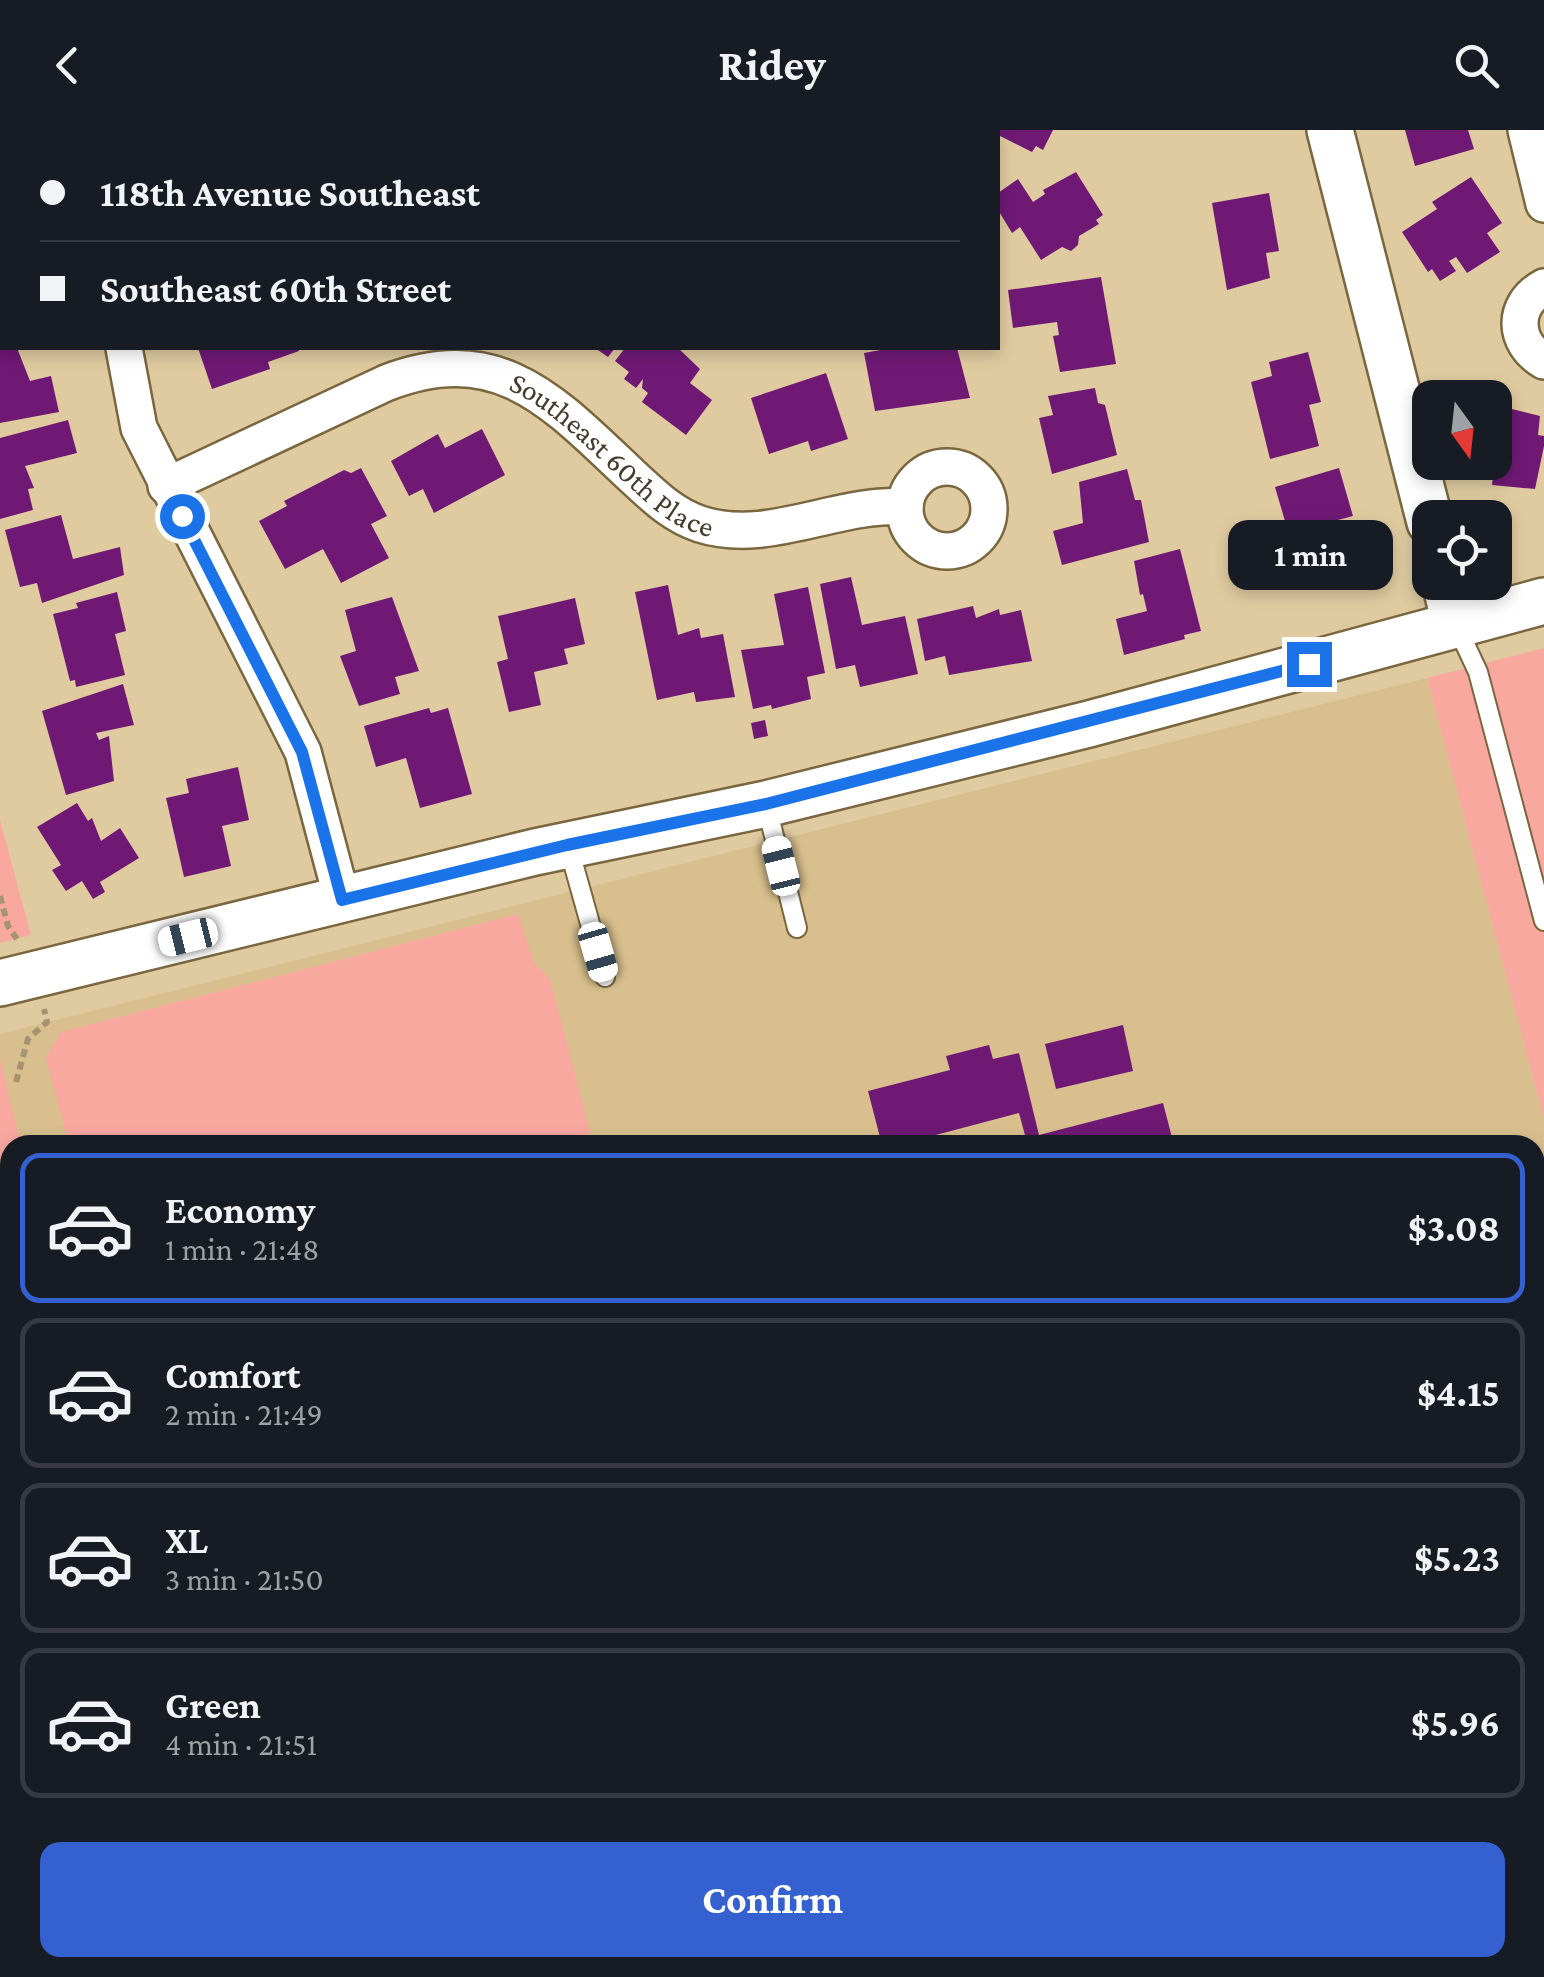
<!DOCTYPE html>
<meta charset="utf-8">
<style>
body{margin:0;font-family:"Crimson Pro",serif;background:#20242c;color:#f1f3f6;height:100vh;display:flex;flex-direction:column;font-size:38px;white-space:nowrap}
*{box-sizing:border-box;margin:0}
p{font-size:32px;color:#9ea1a6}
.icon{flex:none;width:55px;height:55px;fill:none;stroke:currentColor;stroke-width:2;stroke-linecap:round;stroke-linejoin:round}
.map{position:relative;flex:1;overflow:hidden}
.sheet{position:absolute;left:0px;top:1005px;width:1545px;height:842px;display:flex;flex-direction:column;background:#171b24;border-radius:30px 30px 0 0;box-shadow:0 5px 15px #0003}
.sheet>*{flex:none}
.banner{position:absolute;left:0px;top:0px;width:1000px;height:220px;box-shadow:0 5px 15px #0003;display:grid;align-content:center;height:220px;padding:0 40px;background:#171b24}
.needle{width:65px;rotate:165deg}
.buttons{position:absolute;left:1412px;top:250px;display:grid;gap:20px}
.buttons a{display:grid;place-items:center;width:100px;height:100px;border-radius:20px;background:#171b24;box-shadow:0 5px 15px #0003;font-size:50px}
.end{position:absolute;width:45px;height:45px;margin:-22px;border:12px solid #1a73e8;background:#fff;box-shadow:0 0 0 5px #fff}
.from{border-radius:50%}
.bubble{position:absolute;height:70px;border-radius:20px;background:#171b24;box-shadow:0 5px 15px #0003;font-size:32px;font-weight:700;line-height:70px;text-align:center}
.car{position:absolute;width:30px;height:60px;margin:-30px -15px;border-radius:12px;box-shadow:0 0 8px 2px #0007;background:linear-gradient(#fff 24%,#345 0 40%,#fff 0 76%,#345 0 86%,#fff 0)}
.banner b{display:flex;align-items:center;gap:35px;height:95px;font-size:38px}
.banner b+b{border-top:2px solid #363941}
.banner i{width:25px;height:25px;background:#f1f3f6}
ul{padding:18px 0 0;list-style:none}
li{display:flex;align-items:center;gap:30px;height:150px;margin:0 20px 15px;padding:0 20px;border:5px solid #363941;border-radius:20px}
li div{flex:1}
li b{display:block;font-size:38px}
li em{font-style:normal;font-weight:700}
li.selected{border-color:#3560d0}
li>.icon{width:90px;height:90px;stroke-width:1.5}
.action{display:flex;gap:20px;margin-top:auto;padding:20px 40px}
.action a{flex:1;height:115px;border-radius:20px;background:#3560d0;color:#fff;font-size:40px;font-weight:700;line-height:115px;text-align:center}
header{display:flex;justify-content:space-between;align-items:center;height:130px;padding:0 40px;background:#171b24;font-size:45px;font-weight:700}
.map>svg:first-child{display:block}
.built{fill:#d8bf8d}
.green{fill:#f9a8a0}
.building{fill:#6f1975}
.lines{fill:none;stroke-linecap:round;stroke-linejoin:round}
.service-casing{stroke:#7a673f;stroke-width:22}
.minor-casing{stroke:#7a673f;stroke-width:40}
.tertiary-casing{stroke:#7a673f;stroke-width:50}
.path{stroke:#a49473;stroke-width:6;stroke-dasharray:8 5;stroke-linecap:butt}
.service{stroke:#fff;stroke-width:18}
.minor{stroke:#fff;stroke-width:35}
.tertiary{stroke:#fff;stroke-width:45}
.route{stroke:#1a73e8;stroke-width:12}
.labels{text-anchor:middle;stroke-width:10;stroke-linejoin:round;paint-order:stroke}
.street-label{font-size:30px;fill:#443b2a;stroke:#e0cba0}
</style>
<header><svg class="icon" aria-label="back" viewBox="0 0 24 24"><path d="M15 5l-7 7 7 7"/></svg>Ridey<svg class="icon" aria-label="search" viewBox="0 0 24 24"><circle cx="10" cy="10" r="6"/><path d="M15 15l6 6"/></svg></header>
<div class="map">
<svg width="1544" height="1847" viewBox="0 0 1544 1847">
<rect width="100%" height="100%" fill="#e0cba0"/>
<path class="built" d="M 1427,548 L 1544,989 L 1544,1490 L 1535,1492 L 1535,1015 L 10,1015 L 10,1838 L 106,1838 L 67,1847 L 0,1847 L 0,904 Z"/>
<path class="green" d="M 1544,518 L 1544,989 L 1427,548 Z
M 0,690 L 31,805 L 0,813 Z
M 518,784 L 534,833 L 550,849 L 589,998 L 588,1015 L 69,1015 L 46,928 L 61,902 Z
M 0,929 L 21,1015 L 10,1015 L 10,1156 L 0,1118 Z
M 0,1210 L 10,1250 L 10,1689 L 0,1692 Z
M 10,1814 L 10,1838 L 58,1838 L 33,1847 L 0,1847 L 0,1815 Z"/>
<path class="building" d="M 998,0 L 1053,0 L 1043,20 L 1036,16 L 1032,22 L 998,5 Z
M 1405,0 L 1468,0 L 1474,19 L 1415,36 Z
M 1076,42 L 1103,85 L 1096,90 L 1099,94 L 1079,106 L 1078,115 L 1071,121 L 1062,117 L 1041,130 L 1020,97 L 1012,103 L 998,80 L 998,63 L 1018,49 L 1033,72 L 1045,64 L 1043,60 Z
M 1471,47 L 1502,93 L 1487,103 L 1500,122 L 1467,143 L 1456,127 L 1449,131 L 1456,141 L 1440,151 L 1432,139 L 1428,142 L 1402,102 L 1437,79 L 1432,72 Z
M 1269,63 L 1279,121 L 1266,123 L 1270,148 L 1227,160 L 1212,73 Z
M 1101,147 L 1116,234 L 1060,242 L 1053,206 L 1059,205 L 1057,192 L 1013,198 L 1008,160 Z
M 0,218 L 17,218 L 30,251 L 51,246 L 59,282 L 0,293 Z
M 198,218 L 298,218 L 299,221 L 268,232 L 270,239 L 212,259 Z
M 595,218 L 615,218 L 608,227 Z
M 625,218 L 678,218 L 700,239 L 690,253 L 712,270 L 686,305 L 642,272 L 648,263 L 642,258 L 643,249 L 636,258 L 624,249 L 629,242 L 615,231 Z
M 892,218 L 957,218 L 970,268 L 875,281 L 864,223 Z
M 1308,222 L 1321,272 L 1309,275 L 1319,316 L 1270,329 L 1251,252 L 1272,246 L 1269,232 Z
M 826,243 L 848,309 L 811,321 L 808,311 L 769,324 L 751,268 Z
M 1095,258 L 1098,273 L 1105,275 L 1117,325 L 1052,344 L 1039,288 L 1053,285 L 1048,266 Z
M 1500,276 L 1540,286 L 1538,305 L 1544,306 L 1544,316 L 1535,359 L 1492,355 Z
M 68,290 L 77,323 L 25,336 L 34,358 L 28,359 L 33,380 L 0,389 L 0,308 Z
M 482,299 L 505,345 L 434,383 L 423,359 L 409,366 L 391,331 L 438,304 L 445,318 Z
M 361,338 L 387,386 L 371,394 L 389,428 L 341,453 L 323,419 L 285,439 L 259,391 L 287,376 L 284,371 L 344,340 L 351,343 Z
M 1339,338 L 1353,386 L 1338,390 L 1351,434 L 1315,445 L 1310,428 L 1297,432 L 1275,357 Z
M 1127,339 L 1135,370 L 1141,370 L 1149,412 L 1062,435 L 1053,401 L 1083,393 L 1079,352 Z
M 61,385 L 73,429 L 120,417 L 124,445 L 42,473 L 37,453 L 20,457 L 5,400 Z
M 1180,419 L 1201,501 L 1184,505 L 1185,509 L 1124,525 L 1116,489 L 1147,481 L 1143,464 L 1140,465 L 1134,431 Z
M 851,447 L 862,495 L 905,486 L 918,544 L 860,557 L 855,535 L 836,539 L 820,454 Z
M 668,455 L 678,505 L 699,498 L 701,508 L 723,504 L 735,567 L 696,572 L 694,562 L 657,570 L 635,462 Z
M 808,457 L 825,543 L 807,547 L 811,569 L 772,579 L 771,575 L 753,579 L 741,520 L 784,515 L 774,464 Z
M 117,462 L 126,501 L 115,504 L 125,545 L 76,557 L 75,550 L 70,551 L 53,484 L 78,478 L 76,473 Z
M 392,467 L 419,541 L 395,547 L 400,564 L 359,576 L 340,526 L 356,521 L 345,480 Z
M 575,468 L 585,514 L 564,519 L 568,534 L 534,542 L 541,575 L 509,582 L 497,532 L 508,529 L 498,486 Z
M 973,476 L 976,488 L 999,479 L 1000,485 L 1021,480 L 1032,531 L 949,545 L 945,526 L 925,531 L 917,489 Z
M 123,554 L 134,595 L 96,603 L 99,610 L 109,606 L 114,651 L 66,665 L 42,581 Z
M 429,578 L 431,583 L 448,578 L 472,664 L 420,678 L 406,628 L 376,637 L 364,596 Z
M 765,590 L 768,606 L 754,609 L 751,593 Z
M 238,637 L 249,690 L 222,696 L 231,736 L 184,747 L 166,668 L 189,663 L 186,649 Z
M 77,673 L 88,691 L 92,688 L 101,711 L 120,698 L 139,728 L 100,752 L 105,762 L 93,769 L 82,751 L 66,761 L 52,740 L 61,735 L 37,697 Z
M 1123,895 L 1133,941 L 1056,959 L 1045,914 Z
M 989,915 L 993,929 L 1019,923 L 1039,1005 L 1163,973 L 1174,1015 L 1008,1015 L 1026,1009 L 1019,983 L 898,1015 L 882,1015 L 868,961 L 950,940 L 946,926 Z
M 1535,1684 L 1542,1706 L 1535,1708 Z
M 1543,1747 L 1544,1847 L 1536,1847 L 1535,1749 Z
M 501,1838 L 553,1838 L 535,1847 L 506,1847 Z
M 588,1838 L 618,1838 L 622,1847 L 569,1847 Z
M 662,1838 L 731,1838 L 732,1839 L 699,1847 L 664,1847 Z"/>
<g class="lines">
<g class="service-casing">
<path id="service" d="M 0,24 L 2,24
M 1456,495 L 1478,542 L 1544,791
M 766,674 L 797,798
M 568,715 L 605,847"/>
</g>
<g class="minor-casing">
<g id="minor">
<path d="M 1526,0 L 1544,74"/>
<path d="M 203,2 L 205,0"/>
<path d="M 1544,157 C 1511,175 1513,213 1544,231"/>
<path d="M 124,218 L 139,298 L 303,622 L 342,769"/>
<circle cx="947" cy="379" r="42"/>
<path id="s1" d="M 166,356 L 386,253 C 500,209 554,273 632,346 C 653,365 672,385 700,394 C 768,416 837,372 905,377"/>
<path d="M 1436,1838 L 1439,1847"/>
<path d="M 1052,1847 L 1091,1838"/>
</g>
</g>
<g class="tertiary-casing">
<path id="tertiary" d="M 1330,0 L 1430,392
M 1445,452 L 1455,494
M 0,853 L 535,722 L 766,674 L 1089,594 L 1544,471"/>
</g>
<path class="path" d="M 0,766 L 8,796 L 19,812
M 16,952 L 28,909 L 47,892 L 44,879
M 1535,1485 L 1544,1483
M 59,1847 L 98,1838"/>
<use href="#service" class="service"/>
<use href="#minor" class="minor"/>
<use href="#tertiary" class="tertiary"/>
</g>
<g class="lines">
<path class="route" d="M 182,386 L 302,622 L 342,770 L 567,715 L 766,674 L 1309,534"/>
</g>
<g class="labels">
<g class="street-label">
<text dy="10" stroke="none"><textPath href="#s1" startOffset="498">Southeast 60th Place</textPath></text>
</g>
</g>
</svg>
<div class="buttons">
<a><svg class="needle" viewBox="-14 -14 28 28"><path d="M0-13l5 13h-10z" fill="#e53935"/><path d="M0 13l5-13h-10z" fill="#9ea1a6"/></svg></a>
<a><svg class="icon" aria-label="locate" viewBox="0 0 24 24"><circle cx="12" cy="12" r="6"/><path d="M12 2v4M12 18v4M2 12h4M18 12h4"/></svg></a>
</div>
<i class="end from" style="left:182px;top:386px"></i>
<i class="end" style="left:1309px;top:534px"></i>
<div class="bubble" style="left:1228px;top:390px;width:165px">1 min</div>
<i class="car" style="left:781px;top:736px;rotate:346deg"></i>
<i class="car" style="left:188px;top:807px;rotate:256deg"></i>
<i class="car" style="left:598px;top:822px;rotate:164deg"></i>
<div class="banner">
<b><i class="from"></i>118th Avenue Southeast</b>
<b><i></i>Southeast 60th Street</b>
</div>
<section class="sheet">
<ul>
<li class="selected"><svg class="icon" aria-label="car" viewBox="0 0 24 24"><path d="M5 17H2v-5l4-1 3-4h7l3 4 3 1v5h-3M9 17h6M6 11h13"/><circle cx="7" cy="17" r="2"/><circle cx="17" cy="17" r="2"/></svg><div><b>Economy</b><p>1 min · 21:48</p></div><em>$3.08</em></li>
<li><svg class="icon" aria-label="car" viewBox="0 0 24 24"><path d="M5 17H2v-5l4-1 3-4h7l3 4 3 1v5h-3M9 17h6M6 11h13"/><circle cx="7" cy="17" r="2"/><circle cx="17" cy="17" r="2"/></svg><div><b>Comfort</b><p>2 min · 21:49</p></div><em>$4.15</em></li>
<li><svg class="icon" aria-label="car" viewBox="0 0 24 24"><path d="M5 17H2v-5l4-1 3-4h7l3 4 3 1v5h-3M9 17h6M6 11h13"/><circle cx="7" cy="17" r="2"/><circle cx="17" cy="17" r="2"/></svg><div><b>XL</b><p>3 min · 21:50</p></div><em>$5.23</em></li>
<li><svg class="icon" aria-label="car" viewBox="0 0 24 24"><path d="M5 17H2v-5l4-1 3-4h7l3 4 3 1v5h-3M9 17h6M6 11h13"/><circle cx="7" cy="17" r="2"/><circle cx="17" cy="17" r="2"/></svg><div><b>Green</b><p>4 min · 21:51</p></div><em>$5.96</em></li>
</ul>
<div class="action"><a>Confirm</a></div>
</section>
</div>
